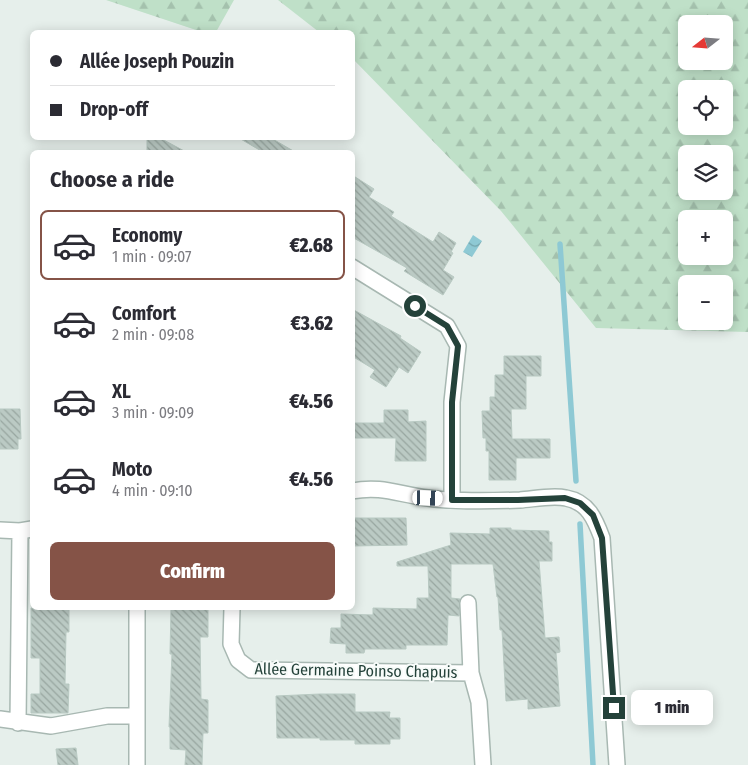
<!DOCTYPE html>
<meta charset="utf-8">
<style>
body{margin:0;font-family:"Fira Sans Condensed",sans-serif;background:#f7f7f7;color:#2b2b33;height:100vh;display:flex;flex-direction:column;font-size:19px;white-space:nowrap}
*{box-sizing:border-box;margin:0}
p{font-size:16px;color:#7c7c81}
.icon{flex:none;width:28px;height:28px;fill:none;stroke:currentColor;stroke-width:2;stroke-linecap:round;stroke-linejoin:round}
.map{position:relative;flex:1;overflow:hidden}
.side{position:absolute;left:30px;top:150px;width:325px;height:460px;display:flex;flex-direction:column;background:#fff;border-radius:8px;box-shadow:0 2px 12px #0003}
.side>*{flex:none}
.top-card{position:absolute;left:30px;top:30px;width:325px;height:110px;border-radius:8px;box-shadow:0 2px 12px #0003;display:grid;align-content:center;height:110px;padding:0 20px;background:#fff}
.needle{width:32px;rotate:253deg}
.controls{position:absolute;left:678px;top:15px;display:grid;gap:10px}
.controls a{display:grid;place-items:center;width:55px;height:55px;border-radius:8px;background:#fff;box-shadow:0 2px 12px #0003;font-size:25px}
.end{position:absolute;width:22px;height:22px;margin:-11px;border:6px solid #24423a;background:#fff;box-shadow:0 0 0 2px #fff}
.from{border-radius:50%}
.bubble{position:absolute;height:35px;border-radius:8px;background:#fff;box-shadow:0 2px 12px #0003;font-size:16px;font-weight:800;line-height:35px;text-align:center}
.car{position:absolute;width:15px;height:30px;margin:-15px -8px;border-radius:6px;box-shadow:0 0 4px 1px #0007;background:linear-gradient(#fff 24%,#345 0 40%,#fff 0 76%,#345 0 86%,#fff 0)}
.top-card b{display:flex;align-items:center;gap:18px;height:48px;font-size:19px}
.top-card b+b{border-top:1px solid #e1e1e2}
.top-card i{width:12px;height:12px;background:#2b2b33}
ul{padding:0;list-style:none}
li{display:flex;align-items:center;gap:15px;height:70px;margin:0 10px 8px;padding:0 10px;border:2px solid transparent;border-radius:8px}
li div{flex:1}
li b{display:block;font-size:19px}
li em{font-style:normal;font-weight:800}
li.current{border-color:#855347}
li>.icon{width:45px;height:45px;stroke-width:1.5}
h2{padding:0 20px;font-size:22px;line-height:60px}
.button{display:flex;gap:10px;margin-top:auto;padding:10px 20px}
.button a{flex:1;height:58px;border-radius:8px;background:#855347;color:#fff;font-size:20px;font-weight:800;line-height:58px;text-align:center}
.map>svg:first-child{display:block}
.forest{fill:url(#forest-firs);fill-rule:evenodd}
.water{fill:url(#water-waves)}
.lines{fill:none;stroke-linecap:round;stroke-linejoin:round}
.stream{stroke:#8ec9d4;stroke-width:5.5}
.building{fill:url(#building-back-hatch);stroke:#b8c9c2}
.minor-casing{stroke:#a8b8b2;stroke-width:18}
.minor{stroke:#fff;stroke-width:15}
.route{stroke:#24423a;stroke-width:6}
.labels{text-anchor:middle;stroke-width:4;stroke-linejoin:round;paint-order:stroke}
.street-label{font-size:16px;fill:#24423a;stroke:#f7fbf9}
</style>
<div class="map">
<svg width="748" height="765" viewBox="0 0 748 765">
<defs>
<pattern id="forest-firs" width="22" height="20" patternUnits="userSpaceOnUse" patternTransform="scale(1.25)"><rect width="22" height="20" fill="#bfe0c8"/><path d="M5 1l3.5 6h-7zM16 11l3.5 6h-7z" fill="#a4c1ad"/></pattern>
<pattern id="water-waves" width="16" height="10" patternUnits="userSpaceOnUse" patternTransform="scale(1.25)"><rect width="16" height="10" fill="#8ec9d4"/><path d="M0 5q4-4 8 0t8 0" fill="none" stroke="#74a5ad"/></pattern>
<pattern id="building-back-hatch" width="6" height="6" patternUnits="userSpaceOnUse" patternTransform="scale(1.25)"><rect width="6" height="6" fill="#bbcac4"/><path d="M-1 5l2 2M0 0l6 6M5-1l2 2" fill="none" stroke="#98a6a0"/></pattern>
</defs>
<rect width="100%" height="100%" fill="#e6efeb"/>
<path class="forest" d="M 106,0 L 234,0 L 216,32 L 202,32 Z
M 278,0 L 748,0 L 748,332 L 596,328 L 501,211 L 353,59 L 352,32 L 319,32 ZM 686,24 L 724,24 L 724,61 L 686,61 ZM 686,89 L 724,89 L 724,126 L 686,126 ZM 686,154 L 724,154 L 724,191 L 686,191 ZM 686,219 L 724,219 L 724,256 L 686,256 ZM 686,284 L 724,284 L 724,321 L 686,321 Z"/>
<path class="water" d="M 473,235 L 482,241 L 472,257 L 463,252 Z"/>
<g class="lines">
<path class="stream" d="M 560,244 L 576,481
M 580,524 L 593,765"/>
</g>
<path class="building" d="M 147,138 L 160,138 L 186,152 L 147,152 Z
M 239,138 L 271,138 L 295,152 L 263,152 Z
M 352,175 L 374,189 L 369,197 L 394,212 L 391,216 L 433,242 L 439,232 L 456,243 L 451,252 L 453,253 L 443,270 L 454,277 L 443,295 L 404,271 L 407,268 L 352,237 Z
M 352,309 L 401,336 L 400,338 L 421,352 L 408,373 L 399,367 L 386,387 L 370,377 L 375,370 L 352,356 Z
M 504,356 L 541,356 L 541,376 L 526,376 L 526,409 L 511,409 L 512,439 L 550,439 L 550,458 L 516,458 L 516,480 L 489,480 L 489,451 L 486,451 L 486,438 L 483,438 L 482,411 L 490,411 L 490,397 L 495,397 L 495,375 L 504,375 Z
M 0,409 L 20,409 L 21,439 L 18,439 L 18,449 L 0,449 Z
M 384,410 L 408,410 L 408,422 L 426,421 L 426,461 L 395,461 L 396,438 L 352,438 L 352,423 L 384,423 Z
M 352,518 L 406,518 L 407,545 L 352,546 Z
M 490,528 L 511,528 L 511,530 L 549,531 L 549,542 L 552,542 L 552,561 L 539,561 L 545,638 L 559,637 L 560,652 L 556,653 L 560,706 L 528,709 L 528,699 L 506,701 L 502,630 L 500,630 L 498,597 L 497,597 L 493,564 L 451,564 L 451,598 L 460,599 L 459,616 L 448,615 L 447,645 L 406,645 L 406,649 L 365,649 L 364,653 L 346,653 L 346,644 L 330,643 L 331,628 L 341,628 L 341,614 L 373,615 L 373,608 L 417,609 L 417,598 L 429,598 L 428,566 L 397,566 L 397,562 L 451,545 L 450,533 L 490,534 Z
M 31,608 L 69,608 L 69,632 L 66,632 L 65,684 L 69,684 L 68,713 L 31,713 L 31,694 L 40,694 L 40,658 L 31,658 Z
M 174,608 L 208,608 L 208,637 L 200,637 L 201,699 L 208,700 L 208,733 L 203,733 L 202,765 L 185,765 L 186,750 L 170,749 L 170,727 L 169,727 L 172,654 L 170,654 L 171,609 L 174,609 Z
M 320,694 L 355,694 L 355,712 L 390,712 L 389,718 L 400,718 L 400,739 L 390,739 L 390,744 L 355,744 L 355,740 L 320,740 L 320,738 L 277,738 L 276,696 Z
M 76,748 L 78,765 L 58,765 L 56,749 Z"/>
<g class="lines">
<g class="minor-casing">
<path id="minor" d="M 352,267 L 447,326 L 458,346 L 452,402 L 452,499
M 352,491 C 382,485 400,495 428,498 C 454,502 493,501 520,500 C 534,499 552,495 566,498 C 588,502 595,519 602,538 L 617,765
M 0,530 L 20,531
M 468,603 L 471,673
M 137,608 L 137,765
M 232,608 L 231,644 L 238,660 L 251,670 L 471,673 L 479,702 L 483,765
M 0,719 L 51,726 L 107,716 L 137,716
M 18,723 L 20,531 L 32,529"/>
</g>
<use href="#minor" class="minor"/>
</g>
<g class="lines">
<path class="route" d="M 415,306 L 447,326 L 458,346 L 452,402 L 452,500 L 518,500 L 565,498 L 580,503 L 593,515 L 602,538 L 614,708"/>
</g>
<g class="labels">
<g class="street-label">
<text transform="translate(356 670) rotate(1)" y="6">Allée Germaine Poinso Chapuis</text>
</g>
</g>
</svg>
<div class="controls">
<a><svg class="needle" viewBox="-14 -14 28 28"><path d="M0-13l5 13h-10z" fill="#e53935"/><path d="M0 13l5-13h-10z" fill="#7c7c81"/></svg></a>
<a><svg class="icon" aria-label="locate" viewBox="0 0 24 24"><circle cx="12" cy="12" r="6"/><path d="M12 2v4M12 18v4M2 12h4M18 12h4"/></svg></a>
<a><svg class="icon" aria-label="layers" viewBox="0 0 24 24"><path d="M12 4l9 5-9 5-9-5zM3 14l9 5 9-5"/></svg></a>
<a>+</a>
<a>−</a>
</div>
<i class="end from" style="left:415px;top:306px"></i>
<i class="end" style="left:614px;top:708px"></i>
<div class="bubble" style="left:631px;top:690px;width:82px">1 min</div>
<i class="car" style="left:428px;top:498px;rotate:92deg"></i>
<div class="top-card">
<b><i class="from"></i>Allée Joseph Pouzin</b>
<b><i></i>Drop-off</b>
</div>
<section class="side">
<h2>Choose a ride</h2>
<ul>
<li class="current"><svg class="icon" aria-label="car" viewBox="0 0 24 24"><path d="M5 17H2v-5l4-1 3-4h7l3 4 3 1v5h-3M9 17h6M6 11h13"/><circle cx="7" cy="17" r="2"/><circle cx="17" cy="17" r="2"/></svg><div><b>Economy</b><p>1 min · 09:07</p></div><em>€2.68</em></li>
<li><svg class="icon" aria-label="car" viewBox="0 0 24 24"><path d="M5 17H2v-5l4-1 3-4h7l3 4 3 1v5h-3M9 17h6M6 11h13"/><circle cx="7" cy="17" r="2"/><circle cx="17" cy="17" r="2"/></svg><div><b>Comfort</b><p>2 min · 09:08</p></div><em>€3.62</em></li>
<li><svg class="icon" aria-label="car" viewBox="0 0 24 24"><path d="M5 17H2v-5l4-1 3-4h7l3 4 3 1v5h-3M9 17h6M6 11h13"/><circle cx="7" cy="17" r="2"/><circle cx="17" cy="17" r="2"/></svg><div><b>XL</b><p>3 min · 09:09</p></div><em>€4.56</em></li>
<li><svg class="icon" aria-label="car" viewBox="0 0 24 24"><path d="M5 17H2v-5l4-1 3-4h7l3 4 3 1v5h-3M9 17h6M6 11h13"/><circle cx="7" cy="17" r="2"/><circle cx="17" cy="17" r="2"/></svg><div><b>Moto</b><p>4 min · 09:10</p></div><em>€4.56</em></li>
</ul>
<div class="button"><a>Confirm</a></div>
</section>
</div>
